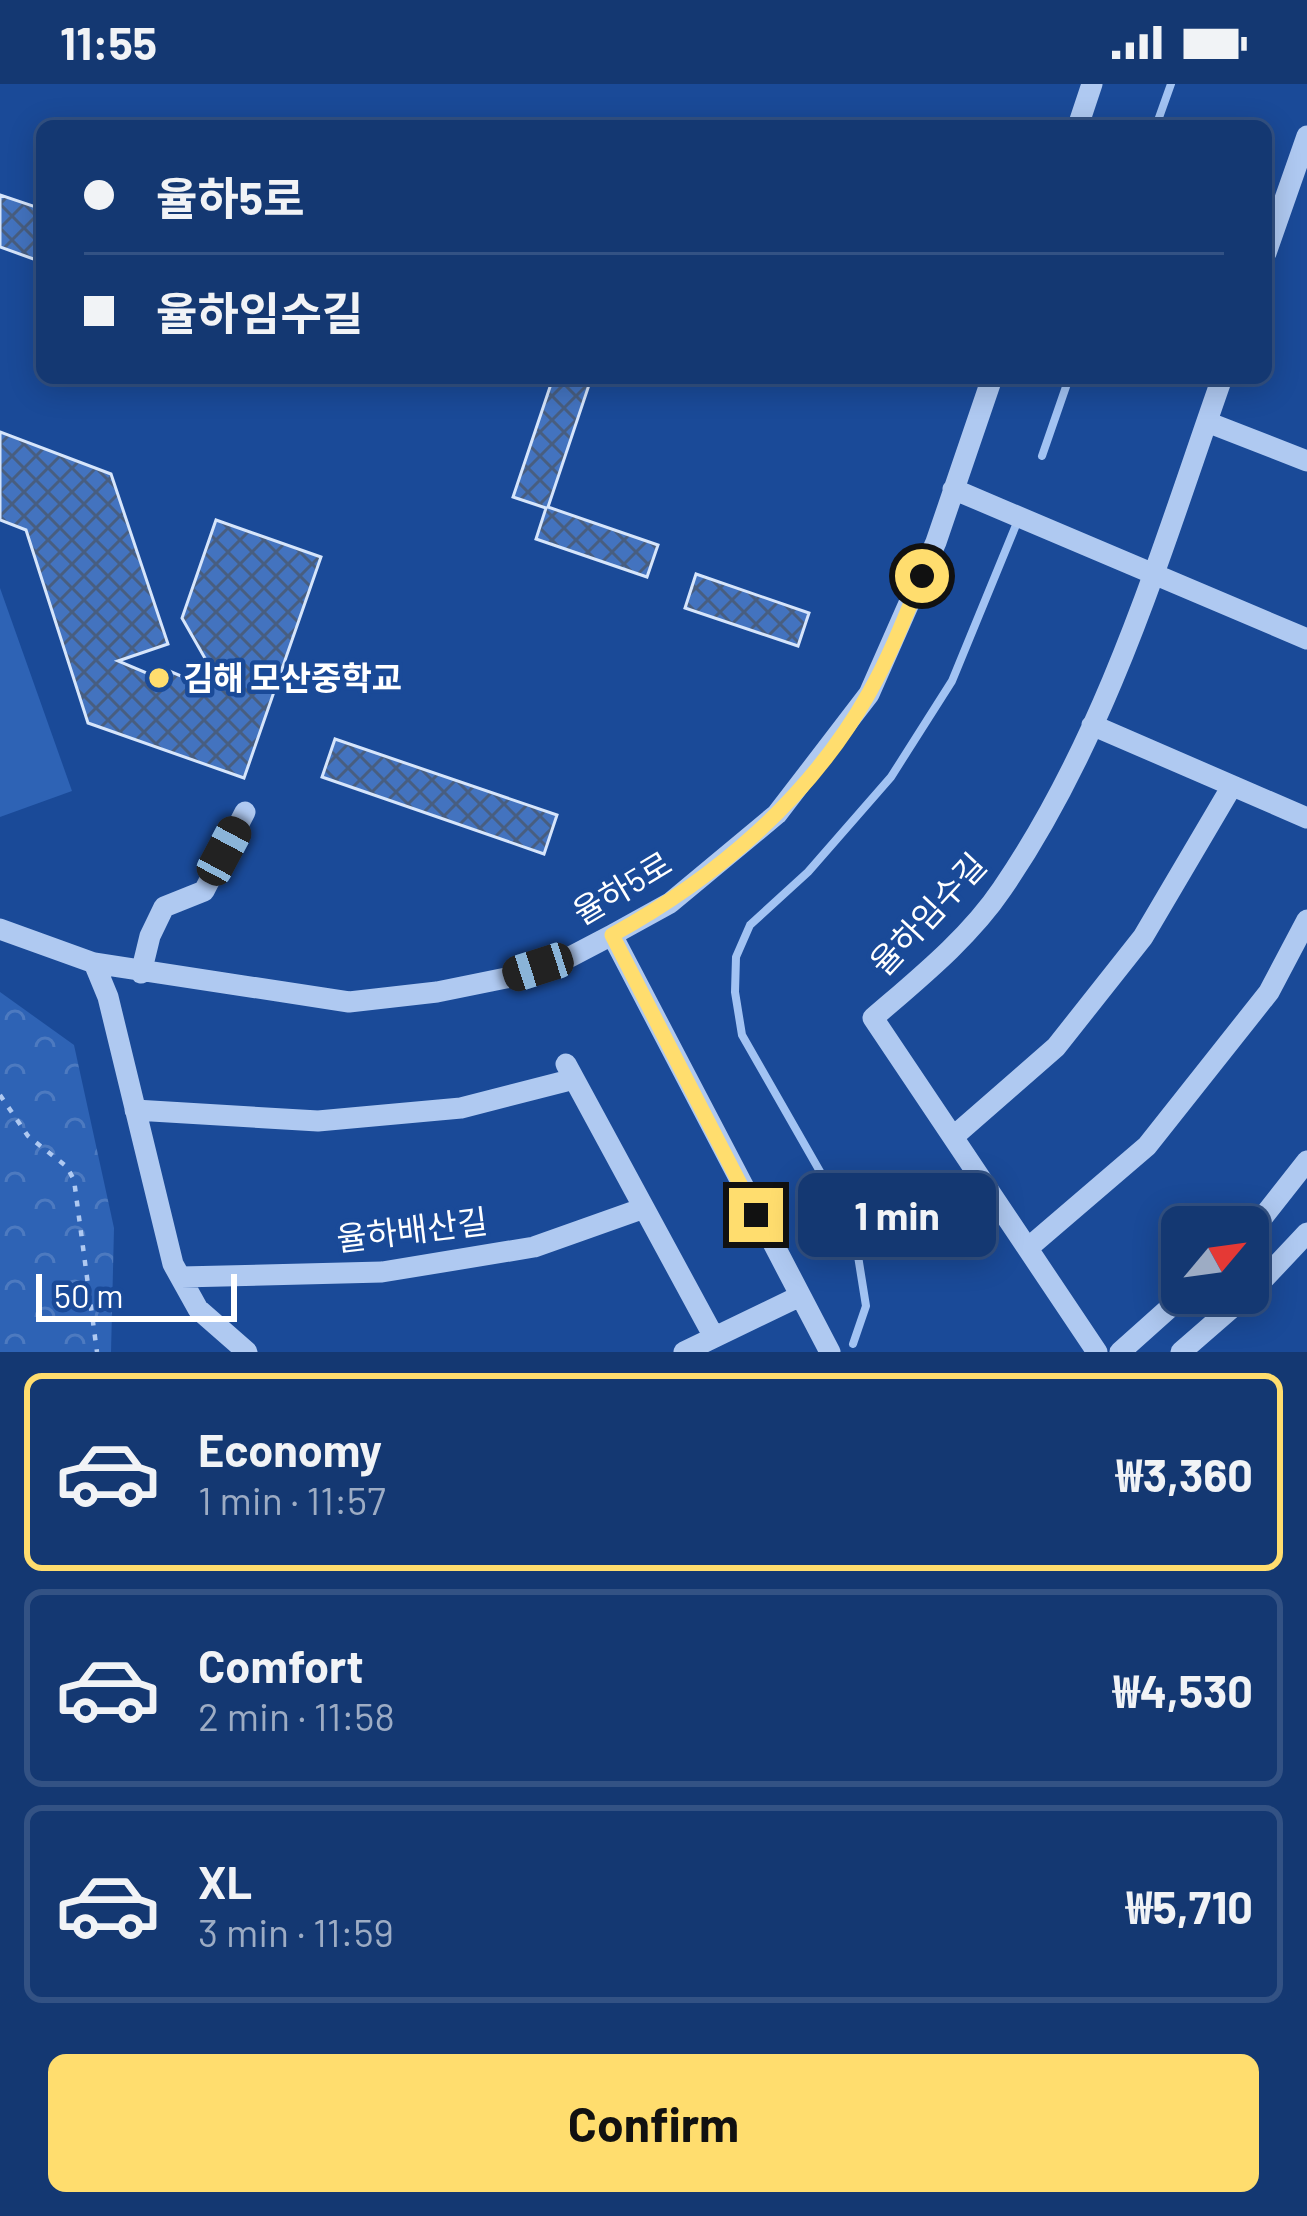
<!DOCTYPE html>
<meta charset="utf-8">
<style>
body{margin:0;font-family:Barlow,"Noto Sans KR",sans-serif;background:#1d3f77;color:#f1f3f6;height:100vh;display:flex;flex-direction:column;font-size:45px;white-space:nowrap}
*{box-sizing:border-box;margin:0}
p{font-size:39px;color:#9dacc4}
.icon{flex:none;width:66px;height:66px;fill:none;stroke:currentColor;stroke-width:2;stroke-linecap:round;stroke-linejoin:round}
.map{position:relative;height:1268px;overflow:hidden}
.drawer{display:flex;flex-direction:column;background:#143872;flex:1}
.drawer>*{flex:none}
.hud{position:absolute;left:36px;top:36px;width:1236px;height:264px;border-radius:18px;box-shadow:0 6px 30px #0003,0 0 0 3px #335284;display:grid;align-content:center;height:264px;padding:0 48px;background:#143872}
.needle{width:78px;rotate:61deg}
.tools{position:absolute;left:1161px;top:1122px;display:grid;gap:24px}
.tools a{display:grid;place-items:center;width:108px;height:108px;border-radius:18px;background:#143872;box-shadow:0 6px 30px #0003,0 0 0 3px #335284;font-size:60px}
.scale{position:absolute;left:36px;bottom:30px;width:201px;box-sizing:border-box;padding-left:12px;border:6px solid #fff;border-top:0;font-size:33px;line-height:42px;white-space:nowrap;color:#fff;-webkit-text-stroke:9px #1a4a98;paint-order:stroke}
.end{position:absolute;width:54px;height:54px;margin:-27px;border:15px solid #ffdd6e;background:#111;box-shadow:0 0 0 6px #111}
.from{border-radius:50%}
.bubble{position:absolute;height:84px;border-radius:18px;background:#143872;box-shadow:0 6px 30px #0003,0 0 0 3px #335284;font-size:39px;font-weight:700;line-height:84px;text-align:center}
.car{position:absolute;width:36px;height:72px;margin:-36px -18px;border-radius:15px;box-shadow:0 0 9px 3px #0007;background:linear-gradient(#222 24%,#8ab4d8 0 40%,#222 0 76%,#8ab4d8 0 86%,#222 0)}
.hud b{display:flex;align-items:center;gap:42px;height:114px;font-size:45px}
.hud b+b{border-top:3px solid #335284}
.hud i{width:30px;height:30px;background:#f1f3f6}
ul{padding:21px 0 0;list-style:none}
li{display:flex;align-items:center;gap:36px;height:198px;margin:0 24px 18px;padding:0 24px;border:6px solid #335284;border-radius:18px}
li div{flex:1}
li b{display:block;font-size:45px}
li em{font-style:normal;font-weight:700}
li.selected{border-color:#ffdd6e}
li>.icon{width:108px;height:108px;stroke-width:1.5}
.action{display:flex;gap:24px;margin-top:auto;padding:24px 48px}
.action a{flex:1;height:138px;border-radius:18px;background:#ffdd6e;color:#111;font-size:48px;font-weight:700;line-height:138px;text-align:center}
.status{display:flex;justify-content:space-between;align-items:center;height:84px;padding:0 60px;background:#143872;direction:ltr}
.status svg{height:33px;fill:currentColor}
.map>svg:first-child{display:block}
.forest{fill:url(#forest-crowns)}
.park{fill:#2e63b5}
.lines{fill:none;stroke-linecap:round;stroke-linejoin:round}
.stream{stroke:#a2c3f3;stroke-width:8}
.building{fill:url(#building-cross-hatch);stroke:#d6e5fb;stroke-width:3}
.path{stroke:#afc9f1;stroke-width:4.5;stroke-dasharray:6 9;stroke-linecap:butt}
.minor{stroke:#afc9f1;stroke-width:21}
.route{stroke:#ffdd6e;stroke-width:15}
.poi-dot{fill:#ffdd6e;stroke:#1a4a98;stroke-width:4.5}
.labels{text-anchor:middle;stroke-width:9;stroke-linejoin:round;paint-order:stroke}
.poi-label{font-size:33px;font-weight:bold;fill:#fff;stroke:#1a4a98;text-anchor:start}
.street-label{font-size:33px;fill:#fff;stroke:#1a4a98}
</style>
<div class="status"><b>11:55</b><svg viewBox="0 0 49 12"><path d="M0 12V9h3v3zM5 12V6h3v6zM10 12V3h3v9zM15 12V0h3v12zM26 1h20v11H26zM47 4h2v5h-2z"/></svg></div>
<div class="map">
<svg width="1307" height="1268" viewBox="0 0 1307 1268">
<defs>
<pattern id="forest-crowns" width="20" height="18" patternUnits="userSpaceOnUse" patternTransform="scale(3)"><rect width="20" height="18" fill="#2e63b5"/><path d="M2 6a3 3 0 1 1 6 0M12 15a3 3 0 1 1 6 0" fill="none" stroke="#4d7ac0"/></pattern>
<pattern id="building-cross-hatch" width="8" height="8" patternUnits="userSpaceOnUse" patternTransform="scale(3)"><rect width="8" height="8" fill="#4373bf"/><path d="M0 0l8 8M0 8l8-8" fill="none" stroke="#485e80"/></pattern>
</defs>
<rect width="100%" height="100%" fill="#1a4a98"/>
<path class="forest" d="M 0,908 L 74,961 L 114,1144 L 111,1268 L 0,1268 Z"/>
<path class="park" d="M 0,504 L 72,707 L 0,733 Z"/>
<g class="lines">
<path class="stream" d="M 1156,42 L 1171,0
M 1042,372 L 1069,294
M 853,1260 L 866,1222 L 854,1147 L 742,951 L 735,908 L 736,873 L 750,841 L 808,788 L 891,693 L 952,597 L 1016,441"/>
</g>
<path class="building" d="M 0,111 L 42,125 L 42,178 L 0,163 Z
M 553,294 L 589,301 L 548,423 L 658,461 L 647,493 L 536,455 L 546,424 L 513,413 Z
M 0,348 L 111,390 L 168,560 L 118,577 L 156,593 L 160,583 L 202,601 L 210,583 L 182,534 L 216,436 L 321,473 L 244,694 L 88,639 L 26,446 L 0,436 Z
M 696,490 L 809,529 L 798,562 L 685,524 Z
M 335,655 L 557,731 L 544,770 L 322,693 Z"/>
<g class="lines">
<path class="path" d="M 0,1011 L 28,1052 L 67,1083 L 74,1096 L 97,1268"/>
<path class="minor" d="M 1078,42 L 1092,0
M 1266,169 L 1307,52
M 1207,338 L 1307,377
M 953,405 L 1307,555
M 1092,641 L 1307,734
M 0,845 L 94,879 L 349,918 L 437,908 L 506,894 L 570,873 L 612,851 L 670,819 L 777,730 L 869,610 L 936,458 L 992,294
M 612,851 L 830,1268
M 94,879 L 108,913 L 173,1180 L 198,1225 L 247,1268
M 141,889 L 150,852 L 164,823 L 204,807 L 245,728
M 566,980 L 714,1253
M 135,1026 L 318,1037 L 461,1024 L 574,995
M 953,1053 L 1056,963 L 1143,853 L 1232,702
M 1248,1152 L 1307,1077
M 1028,1164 L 1147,1062 L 1269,908 L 1307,836
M 181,1193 L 382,1188 L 534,1163 L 644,1124
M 684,1268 L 798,1213
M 1097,1268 L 873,934 C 918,895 969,854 1002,805 C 1107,652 1161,467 1222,294
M 1120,1268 L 1186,1209
M 1181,1268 L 1258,1201 L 1307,1149"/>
</g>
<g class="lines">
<path class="route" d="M 756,1131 L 612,851 C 716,794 810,714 869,609 C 890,572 906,531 922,492"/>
</g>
<circle class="poi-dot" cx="159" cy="594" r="12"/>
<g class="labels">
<g class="poi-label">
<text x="183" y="606">김해 모산중학교</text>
</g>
<g class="street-label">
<text transform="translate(622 804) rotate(-31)" y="12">율하5로</text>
<text transform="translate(928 830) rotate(-47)" y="12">율하임수길</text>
<text transform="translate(412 1146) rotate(-7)" y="12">율하배산길</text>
</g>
</g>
</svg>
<div class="tools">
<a><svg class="needle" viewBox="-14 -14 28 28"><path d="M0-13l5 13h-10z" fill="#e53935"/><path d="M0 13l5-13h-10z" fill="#9dacc4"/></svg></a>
</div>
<div class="scale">50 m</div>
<i class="end from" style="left:922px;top:492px"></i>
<i class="end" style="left:756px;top:1131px"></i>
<div class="bubble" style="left:798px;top:1089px;width:198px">1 min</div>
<i class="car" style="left:224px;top:767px;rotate:28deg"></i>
<i class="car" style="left:538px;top:883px;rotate:252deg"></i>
<div class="hud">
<b><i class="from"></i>율하5로</b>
<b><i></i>율하임수길</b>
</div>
</div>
<section class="drawer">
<ul>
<li class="selected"><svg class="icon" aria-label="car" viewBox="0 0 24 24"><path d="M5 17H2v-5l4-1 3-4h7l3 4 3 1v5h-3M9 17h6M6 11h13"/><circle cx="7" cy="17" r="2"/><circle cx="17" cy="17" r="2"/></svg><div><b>Economy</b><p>1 min · 11:57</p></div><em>₩3,360</em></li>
<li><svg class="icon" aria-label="car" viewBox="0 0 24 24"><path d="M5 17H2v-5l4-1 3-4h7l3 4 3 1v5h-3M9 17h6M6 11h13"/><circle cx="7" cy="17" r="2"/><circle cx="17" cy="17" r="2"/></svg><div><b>Comfort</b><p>2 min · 11:58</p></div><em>₩4,530</em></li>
<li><svg class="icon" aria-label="car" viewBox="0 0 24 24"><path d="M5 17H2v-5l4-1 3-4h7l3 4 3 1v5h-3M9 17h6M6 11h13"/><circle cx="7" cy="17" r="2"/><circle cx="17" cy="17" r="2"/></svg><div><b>XL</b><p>3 min · 11:59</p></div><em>₩5,710</em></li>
</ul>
<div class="action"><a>Confirm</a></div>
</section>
